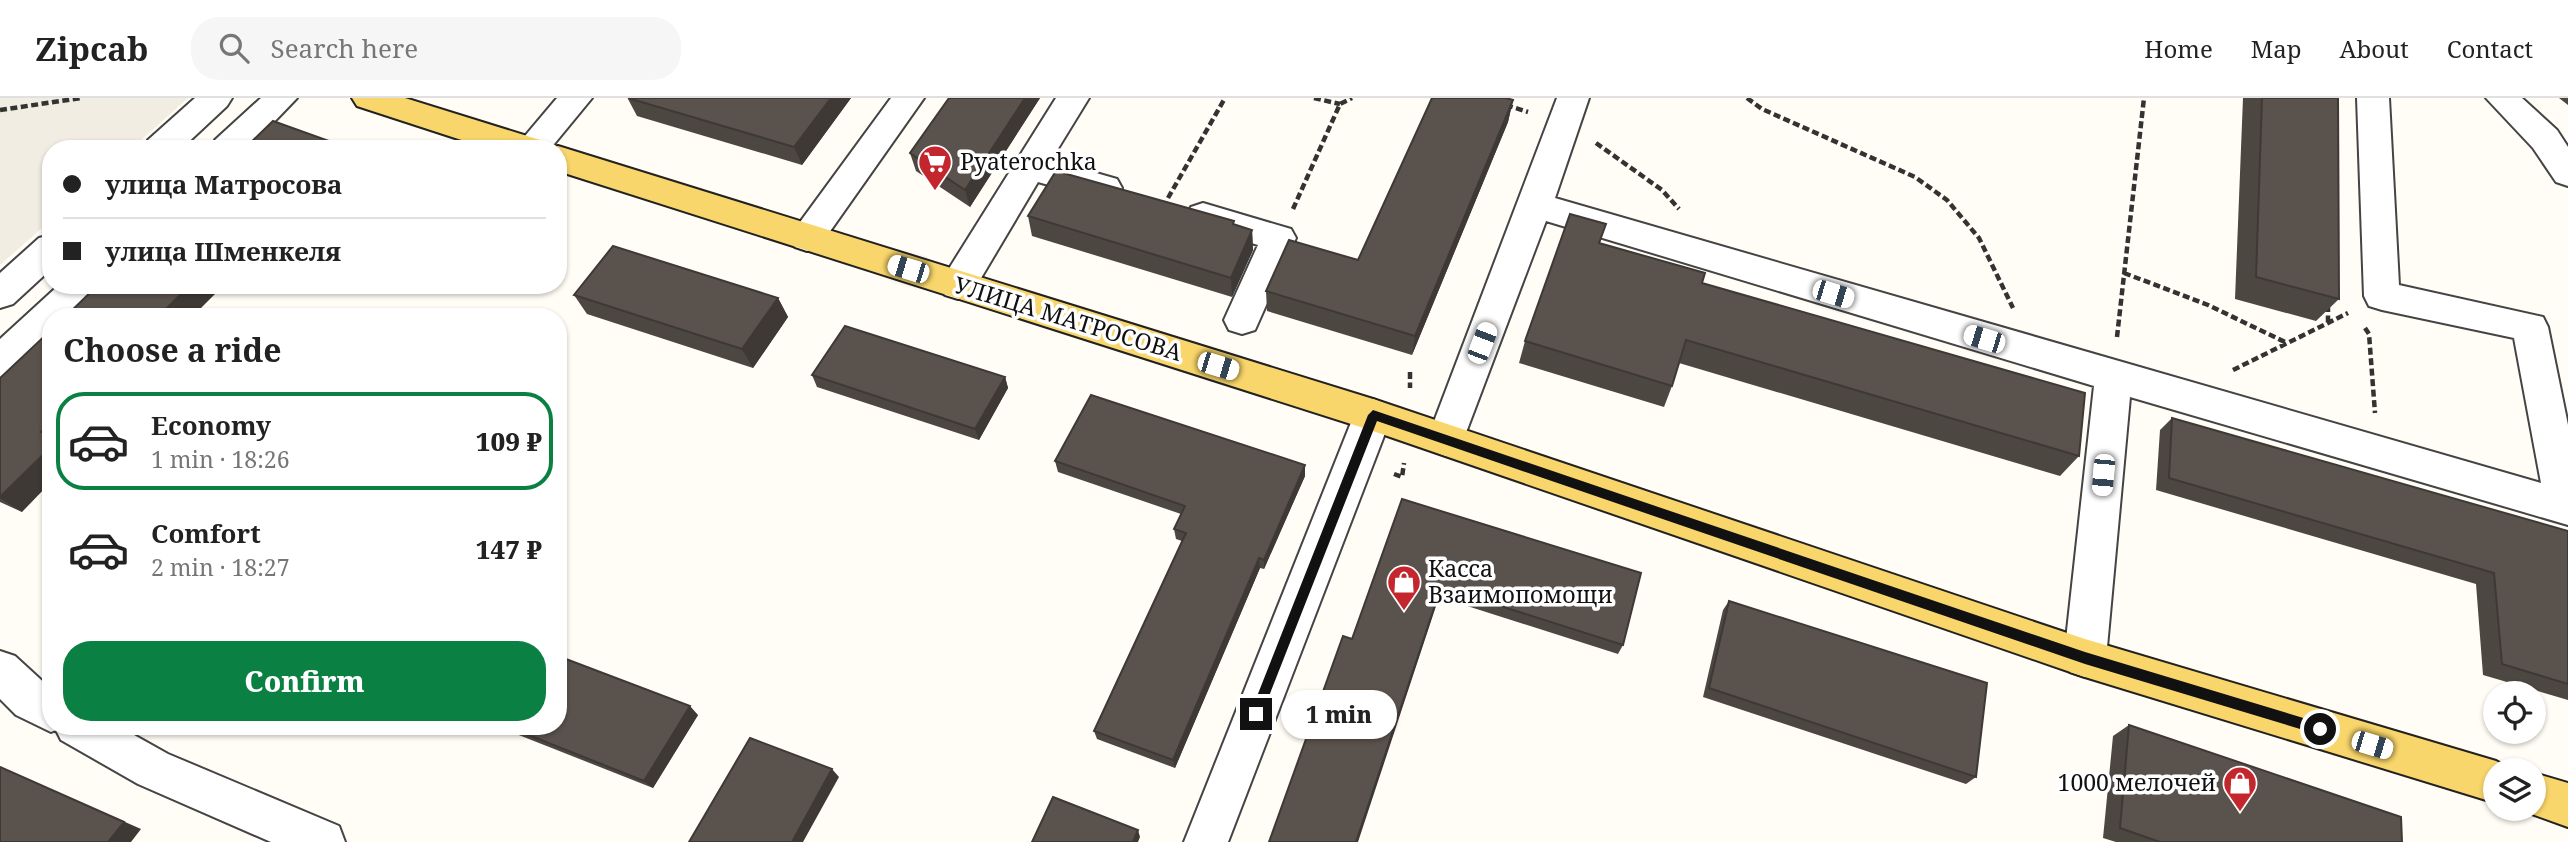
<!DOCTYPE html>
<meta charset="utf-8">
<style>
body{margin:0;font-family:"Noto Serif",serif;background:#f6f6f6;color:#222;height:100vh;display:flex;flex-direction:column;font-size:26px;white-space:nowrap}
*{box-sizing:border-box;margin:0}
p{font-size:23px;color:#767676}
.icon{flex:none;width:38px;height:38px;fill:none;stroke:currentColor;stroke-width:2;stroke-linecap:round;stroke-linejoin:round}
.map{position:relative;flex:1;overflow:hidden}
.panel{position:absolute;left:42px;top:210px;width:525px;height:427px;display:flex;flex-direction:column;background:#fff;border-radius:28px;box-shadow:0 2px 5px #0004}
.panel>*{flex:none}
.banner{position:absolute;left:42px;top:42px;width:525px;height:154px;border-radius:28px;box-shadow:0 2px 5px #0004;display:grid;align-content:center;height:154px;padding:0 21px;background:#fff}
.tools{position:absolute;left:2483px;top:583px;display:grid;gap:14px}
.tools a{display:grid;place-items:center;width:63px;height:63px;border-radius:50%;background:#fff;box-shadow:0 2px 5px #0004;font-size:35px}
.end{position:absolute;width:32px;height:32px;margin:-16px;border:9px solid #111;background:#fff;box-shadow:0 0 0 4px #fff}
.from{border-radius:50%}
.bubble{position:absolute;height:49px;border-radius:24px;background:#fff;box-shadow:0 2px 5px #0004;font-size:23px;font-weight:800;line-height:49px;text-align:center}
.car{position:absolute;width:21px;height:42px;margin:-21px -10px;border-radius:9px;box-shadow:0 0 5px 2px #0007;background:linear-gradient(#fff 24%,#345 0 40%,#fff 0 76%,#345 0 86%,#fff 0)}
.banner b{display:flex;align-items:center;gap:24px;height:66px;font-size:26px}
.banner b+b{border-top:2px solid #e0e0e0}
.banner i{width:18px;height:18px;background:#222}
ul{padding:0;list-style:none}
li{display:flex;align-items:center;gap:21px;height:98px;margin:0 14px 10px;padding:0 7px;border:4px solid transparent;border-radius:28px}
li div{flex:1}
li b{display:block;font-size:26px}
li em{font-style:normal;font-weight:800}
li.active{border-color:#0b8043}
li>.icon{width:63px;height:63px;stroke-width:1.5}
h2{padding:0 21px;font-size:32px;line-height:84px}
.action{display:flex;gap:14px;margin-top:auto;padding:14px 21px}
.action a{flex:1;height:80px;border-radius:28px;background:#0b8043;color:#fff;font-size:28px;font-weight:800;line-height:80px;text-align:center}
header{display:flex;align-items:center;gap:42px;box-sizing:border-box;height:98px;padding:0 35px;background:#fff;border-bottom:2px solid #e0e0e0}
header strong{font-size:33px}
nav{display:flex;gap:38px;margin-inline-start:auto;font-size:24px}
.search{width:490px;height:63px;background:#f6f6f6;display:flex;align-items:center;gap:18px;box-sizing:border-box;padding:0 24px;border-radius:28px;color:#767676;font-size:26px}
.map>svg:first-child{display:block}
.plaza{fill:#f1ede2}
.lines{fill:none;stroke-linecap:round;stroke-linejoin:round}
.minor-casing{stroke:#444;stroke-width:4}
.major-casing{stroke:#222;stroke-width:4}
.path{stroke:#333;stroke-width:4.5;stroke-dasharray:7 3.5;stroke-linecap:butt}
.minor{fill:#fff;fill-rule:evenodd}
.major{fill:#f9d66b;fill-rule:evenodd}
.wall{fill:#4d4742}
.shaded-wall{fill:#3f3936}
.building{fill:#5a524d;stroke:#3f3936;stroke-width:2}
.route{fill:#111}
.labels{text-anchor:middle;stroke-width:7;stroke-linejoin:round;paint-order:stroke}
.poi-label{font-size:23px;fill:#111;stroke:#fff;text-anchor:start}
.street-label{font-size:23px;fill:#111;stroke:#fff}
</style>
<header>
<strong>Zipcab</strong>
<div class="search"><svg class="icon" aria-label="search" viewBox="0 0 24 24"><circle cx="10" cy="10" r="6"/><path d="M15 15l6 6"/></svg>Search here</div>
<nav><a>Home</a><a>Map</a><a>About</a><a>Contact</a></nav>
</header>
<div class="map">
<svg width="2568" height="744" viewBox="0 0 2568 744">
<rect width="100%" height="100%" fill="#fffdf5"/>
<path class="plaza" d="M 0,0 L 188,0 L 131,51 L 51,51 L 51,122 L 0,167 Z"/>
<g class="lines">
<g class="minor-casing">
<path id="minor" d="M 195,0 L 232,0 L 227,8 L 181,51 L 144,51 L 148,42 Z
M 261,0 L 297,0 L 248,51 L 211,51 L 215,42 Z
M 557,0 L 592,0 L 550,51 L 514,51 Z
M 891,0 L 924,0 L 819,149 L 807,153 L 795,149 L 790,140 L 795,131 Z
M 1056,0 L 1089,0 L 1051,62 L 1117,81 L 1122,90 L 1117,99 L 1105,103 L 1038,84 L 971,197 L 958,201 L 945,197 L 940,187 L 945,177 Z
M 1557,0 L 1589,0 L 1555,100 L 2541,385 L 2514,240 L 2382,212 L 2369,208 L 2364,198 L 2357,0 L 2389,0 L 2399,187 L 2543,219 L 2548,229 L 2568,327 L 2568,427 L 2130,299 L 2106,560 L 2100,574 L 2085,579 L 2070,574 L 2064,560 L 2094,288 L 1546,123 L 1459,353 L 1446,358 L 1433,353 L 1427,342 Z
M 2486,0 L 2522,0 L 2557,32 L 2568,49 L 2568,88 L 2556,84 L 2533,50 Z
M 1203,105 L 1291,131 L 1296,140 L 1255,232 L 1242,236 L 1229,232 L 1224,222 L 1258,147 L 1191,127 L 1186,118 L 1191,109 Z
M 51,137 L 51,171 L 13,206 L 0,210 L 0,175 L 39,140 Z
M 59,187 L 100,187 L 95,197 L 72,219 L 51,219 L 51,239 L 13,275 L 0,279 L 0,241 Z
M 1373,301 L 1386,306 L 1392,317 L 1228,744 L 1184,744 L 1354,317 L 1360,306 Z
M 0,553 L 15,558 L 51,591 L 51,628 L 118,628 L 168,656 L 339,728 L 345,744 L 271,744 L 138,686 L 61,642 L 56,632 L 51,634 L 16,617 L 0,601 Z"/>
</g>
<g class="major-casing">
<path id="major" d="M 352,0 L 405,0 L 540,42 L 544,51 L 489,51 L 357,8 Z
M 558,48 L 1373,301 L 2085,541 L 2496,663 L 2513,672 L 2496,672 L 2496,705 L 2085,579 L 1373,333 L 558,73 L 558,51 L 548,51 Z
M 2534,675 L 2568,685 L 2568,729 L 2518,711 L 2534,710 Z"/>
</g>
<path class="path" d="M 1314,0 L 1340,6
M 1747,0 L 1762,11 L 1915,79 L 1947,102 L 1979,140 L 2013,210
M 1506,7 L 1528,14
M 0,12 L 81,0
M 1596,45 L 1662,92 L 1679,111
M 1168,100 L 1225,0
M 1293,111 L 1340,6 L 1352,0
M 2124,175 L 2208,207 L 2287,245
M 2328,207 L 2328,225
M 2365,230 L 2369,236 L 2375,315
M 2117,239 L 2144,0
M 2233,272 L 2348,215
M 1410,274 L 1410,290
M 1394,376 L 1402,379 L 1404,365"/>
<use href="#minor" class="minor"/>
<use href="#major" class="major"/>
</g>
<path class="wall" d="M 851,0 L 802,67 L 637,18 L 628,1 Z
M 949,0 L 1040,0 L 970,109 L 916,73 L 910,55 Z
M 2243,0 L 2338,0 L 2339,201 L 2316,223 L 2235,201 Z
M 2559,0 L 2568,0 L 2568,7 Z
M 1513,2 L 1508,24 L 1412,257 L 1267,213 L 1266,193 L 1358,162 Z
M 1028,118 L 1252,132 L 1253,152 L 1232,199 L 1032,138 Z
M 1606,126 L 1600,145 L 1702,185 L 2079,358 L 2060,378 L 1679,265 L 1672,288 L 1664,309 L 1519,265 L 1525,243 Z
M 574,197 L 778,200 L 788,219 L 753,270 L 587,216 Z
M 812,277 L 1005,279 L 1008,290 L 979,342 L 817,289 Z
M 0,280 L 22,414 L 0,404 Z
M 2172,320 L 2568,433 L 2568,602 L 2483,577 L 2476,486 L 2156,392 L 2160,332 Z
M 1055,363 L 1305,378 L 1264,471 L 1260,470 L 1175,670 L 1097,641 L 1094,633 L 1182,443 L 1176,441 L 1174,431 L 1181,416 L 1058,374 Z
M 1402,401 L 1623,547 L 1618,556 L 1439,499 L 1352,541 Z
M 1729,503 L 1976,679 L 1966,686 L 1703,599 L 1723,512 Z
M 698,617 L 653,690 L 496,628 L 558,628 Z
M 2129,627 L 2402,744 L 2116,744 L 2103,740 L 2113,638 Z"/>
<path class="shaded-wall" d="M 831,0 L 851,0 L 802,67 L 794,49 Z
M 1025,0 L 1040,0 L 970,109 L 965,92 Z
M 1513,2 L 1508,24 L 1412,257 L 1415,238 Z
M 1252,132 L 1253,152 L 1232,199 L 1231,180 Z
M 190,187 L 224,187 L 192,219 L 158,219 Z
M 778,200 L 788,219 L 753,270 L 742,251 Z
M 1005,279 L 1008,290 L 979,342 L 975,331 Z
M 51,324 L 51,341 L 41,334 Z
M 51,349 L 51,384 L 22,414 L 0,400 Z
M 1305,367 L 1305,378 L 1264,471 L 1264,462 Z
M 1259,460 L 1260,470 L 1175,670 L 1173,662 Z
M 1441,489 L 1439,499 L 1358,744 L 1356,744 Z
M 690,608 L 698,617 L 653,690 L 644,683 Z
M 0,669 L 141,731 L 131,744 L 108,744 Z
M 832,671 L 839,679 L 803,744 L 792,744 Z
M 1138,732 L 1140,739 L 1138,744 L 1133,744 Z"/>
<path class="building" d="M 628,0 L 831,0 L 794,49 Z
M 949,0 L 1025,0 L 965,92 L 910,55 Z
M 1432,0 L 1506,0 L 1513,2 L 1415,238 L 1266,193 L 1289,142 L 1358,162 Z
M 2262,0 L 2338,0 L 2339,201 L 2256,179 Z
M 273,23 L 351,51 L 244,51 Z
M 1056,73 L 1234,123 L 1233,126 L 1252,132 L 1231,180 L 1028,118 Z
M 1570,116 L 1606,126 L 1599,145 L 1705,175 L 1702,185 L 2085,295 L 2079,358 L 1686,242 L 1672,288 L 1525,243 Z
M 613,148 L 778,200 L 742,251 L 574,197 Z
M 98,187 L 190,187 L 158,219 L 65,219 Z
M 845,228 L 1005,279 L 975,331 L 812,277 Z
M 51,232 L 51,324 L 41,334 L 51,338 L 51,349 L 0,399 L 0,280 Z
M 1091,297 L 1305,367 L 1264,462 L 1259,460 L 1173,662 L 1094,633 L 1186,435 L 1174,431 L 1185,408 L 1055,363 Z
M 2172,320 L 2568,433 L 2568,586 L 2502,566 L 2494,475 L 2169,380 Z
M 1402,401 L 1641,475 L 1623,547 L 1441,489 L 1356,744 L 1269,744 L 1343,538 L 1352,541 Z
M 1729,503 L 1987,585 L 1976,679 L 1709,590 Z
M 558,558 L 690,608 L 644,683 L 506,628 L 558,628 Z
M 2129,627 L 2401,719 L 2402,744 L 2160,744 L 2120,730 Z
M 750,640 L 832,671 L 792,744 L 689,744 Z
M 0,669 L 124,724 L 108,744 L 0,744 Z
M 1053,699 L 1138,732 L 1133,744 L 1032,744 Z"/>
<path class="route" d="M 1373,312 L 2085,554 L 2320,625 L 2326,631 L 2320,637 L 2085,566 L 1377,323 L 1262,616 L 1256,622 L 1250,616 L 1368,317 Z"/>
<defs>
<g id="supermarket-pin" transform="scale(1.75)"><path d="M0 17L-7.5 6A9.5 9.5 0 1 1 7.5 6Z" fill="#c4262e" stroke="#fff"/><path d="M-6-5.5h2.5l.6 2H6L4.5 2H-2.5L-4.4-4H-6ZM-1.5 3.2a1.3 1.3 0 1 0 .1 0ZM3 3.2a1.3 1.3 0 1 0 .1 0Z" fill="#fff"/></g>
<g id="shop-pin" transform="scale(1.75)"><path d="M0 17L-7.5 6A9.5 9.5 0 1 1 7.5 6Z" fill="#c4262e" stroke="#fff"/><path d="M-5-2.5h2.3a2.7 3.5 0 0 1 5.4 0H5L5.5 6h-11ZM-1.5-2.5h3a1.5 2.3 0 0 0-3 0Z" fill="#fff"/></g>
</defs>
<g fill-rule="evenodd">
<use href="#supermarket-pin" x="935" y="64"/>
<use href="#shop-pin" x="1404" y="484"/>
<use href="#shop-pin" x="2240" y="685"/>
</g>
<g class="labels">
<g class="poi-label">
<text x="960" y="72">Pyaterochka</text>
<text x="1428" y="479">Касса<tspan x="1428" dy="26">Взаимопомощи</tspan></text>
<text x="2216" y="693" text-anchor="end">1000 мелочей</text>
</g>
<g class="street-label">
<text transform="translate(1068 221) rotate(17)" y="8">УЛИЦА МАТРОСОВА</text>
</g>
</g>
</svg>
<div class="tools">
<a><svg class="icon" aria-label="locate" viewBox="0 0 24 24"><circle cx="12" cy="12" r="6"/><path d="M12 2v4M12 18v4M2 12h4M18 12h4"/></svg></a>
<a><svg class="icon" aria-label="layers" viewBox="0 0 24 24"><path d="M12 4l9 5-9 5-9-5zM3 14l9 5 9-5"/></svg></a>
</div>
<i class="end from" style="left:2320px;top:631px"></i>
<i class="end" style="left:1256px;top:616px"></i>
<div class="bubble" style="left:1281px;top:592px;width:116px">1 min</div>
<i class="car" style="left:908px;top:171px;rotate:287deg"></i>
<i class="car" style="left:1833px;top:196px;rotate:107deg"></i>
<i class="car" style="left:1984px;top:241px;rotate:287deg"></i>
<i class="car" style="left:1482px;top:245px;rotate:21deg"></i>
<i class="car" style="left:1218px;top:268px;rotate:107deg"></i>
<i class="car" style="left:2103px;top:377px;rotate:185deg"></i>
<i class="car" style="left:2372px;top:647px;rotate:107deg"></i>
<div class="banner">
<b><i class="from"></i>улица Матросова</b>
<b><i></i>улица Шменкеля</b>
</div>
<section class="panel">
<h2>Choose a ride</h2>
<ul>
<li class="active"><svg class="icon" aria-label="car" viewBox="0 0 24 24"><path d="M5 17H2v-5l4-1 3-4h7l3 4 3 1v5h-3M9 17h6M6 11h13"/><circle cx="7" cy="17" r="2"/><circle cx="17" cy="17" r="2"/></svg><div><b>Economy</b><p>1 min · 18:26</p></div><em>109 ₽</em></li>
<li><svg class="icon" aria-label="car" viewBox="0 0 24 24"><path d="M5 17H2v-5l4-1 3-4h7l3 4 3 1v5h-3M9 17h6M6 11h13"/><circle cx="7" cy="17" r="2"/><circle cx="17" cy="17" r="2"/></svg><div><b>Comfort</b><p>2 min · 18:27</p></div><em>147 ₽</em></li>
</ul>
<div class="action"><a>Confirm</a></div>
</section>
</div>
